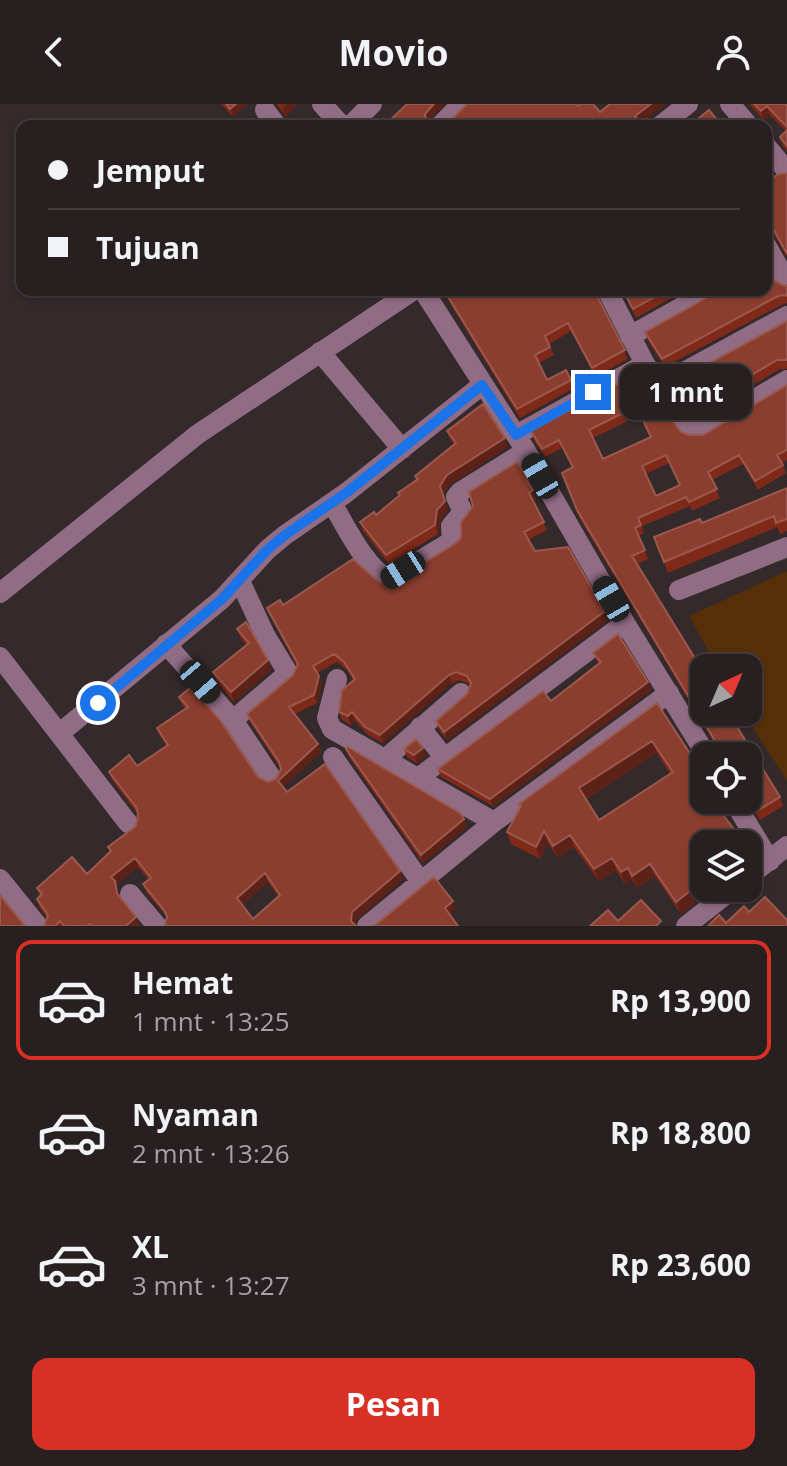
<!DOCTYPE html>
<html lang="id">
<meta charset="utf-8">
<style>
body{margin:0;font-family:"Open Sans",sans-serif;background:#332c2d;color:#f1f3f6;height:100vh;display:flex;flex-direction:column;font-size:30px;white-space:nowrap}
*{box-sizing:border-box;margin:0}
p{font-size:26px;color:#a4a2a5}
.icon{flex:none;width:44px;height:44px;fill:none;stroke:currentColor;stroke-width:2;stroke-linecap:round;stroke-linejoin:round}
.map{position:relative;height:822px;overflow:hidden}
.drawer{display:flex;flex-direction:column;background:#271f20;flex:1}
.drawer>*{flex:none}
.guide{position:absolute;left:16px;top:16px;width:756px;height:176px;border-radius:16px;box-shadow:0 2px 6px #0004,0 0 0 2px #433d3e;display:grid;align-content:center;height:176px;padding:0 32px;background:#271f20}
.needle{width:52px;rotate:44deg}
.controls{position:absolute;left:690px;top:550px;display:grid;gap:16px}
.controls a{display:grid;place-items:center;width:72px;height:72px;border-radius:16px;background:#271f20;box-shadow:0 2px 6px #0004,0 0 0 2px #433d3e;font-size:40px}
.end{position:absolute;width:36px;height:36px;margin:-18px;border:10px solid #1a73e8;background:#fff;box-shadow:0 0 0 4px #fff}
.from{border-radius:50%}
.bubble{position:absolute;height:56px;border-radius:16px;background:#271f20;box-shadow:0 2px 6px #0004,0 0 0 2px #433d3e;font-size:26px;font-weight:700;line-height:56px;text-align:center}
.car{position:absolute;width:24px;height:48px;margin:-24px -12px;border-radius:10px;box-shadow:0 0 6px 2px #0007;background:linear-gradient(#222 24%,#8ab4d8 0 40%,#222 0 76%,#8ab4d8 0 86%,#222 0)}
.guide b{display:flex;align-items:center;gap:28px;height:76px;font-size:30px}
.guide b+b{border-top:2px solid #433d3e}
.guide i{width:20px;height:20px;background:#f1f3f6}
ul{padding:14px 0 0;list-style:none}
li{display:flex;align-items:center;gap:24px;height:120px;margin:0 16px 12px;padding:0 16px;border:4px solid transparent;border-radius:16px}
li div{flex:1}
li b{display:block;font-size:30px}
li em{font-style:normal;font-weight:700}
li.selected{border-color:#d93025}
li>.icon{width:72px;height:72px;stroke-width:1.5}
.action{display:flex;gap:16px;margin-top:auto;padding:16px 32px}
.action a{flex:1;height:92px;border-radius:16px;background:#d93025;color:#fff;font-size:32px;font-weight:700;line-height:92px;text-align:center}
header{display:flex;justify-content:space-between;align-items:center;height:104px;padding:0 32px;background:#271f20;font-size:36px;font-weight:700}
.map>svg:first-child{display:block}
.green{fill:#562f08}
.lines{fill:none;stroke-linecap:round;stroke-linejoin:round}
.minor{stroke:#916c85;stroke-width:20}
.wall{fill:#7f2919;fill-rule:evenodd}
.shaded-wall{fill:#5c2117}
.building{fill:#8b3e2f;stroke:#9b594d;stroke-width:2;fill-rule:evenodd}
.route{stroke:#1a73e8;stroke-width:10}
</style>
<header><svg class="icon" aria-label="back" viewBox="0 0 24 24"><path d="M15 5l-7 7 7 7"/></svg>Movio<svg class="icon" aria-label="person" viewBox="0 0 24 24"><circle cx="12" cy="8" r="4"/><path d="M4 21q1-7 8-7t8 7"/></svg></header>
<div class="map">
<svg width="787" height="822" viewBox="0 0 787 822">
<rect width="100%" height="100%" fill="#34292b"/>
<path class="green" d="M 787,467 L 787,677 L 743,608 L 748,608 L 748,564 L 718,564 L 689,512 Z"/>
<g class="lines">
<path class="minor" d="M 322,0 L 342,22
M 730,0 L 749,22
M 265,6 L 277,22
M 350,22 L 372,0
M 440,22 L 461,0
M 660,22 L 688,0
M 766,42 L 787,67
M 766,141 L 787,178
M 423,186 L 526,347 L 625,519 L 707,652
M 607,186 L 645,260 L 693,327 L 699,328 L 787,276
M 630,232 L 712,186
M 320,248 L 402,345
M 660,281 L 787,212
M 516,331 L 645,260
M 332,399 C 345,421 366,465 389,475 L 452,437 L 451,422 L 463,408 L 456,393 L 460,388 L 526,347
M 679,486 L 787,443
M 0,489 L 198,330 L 414,186
M 166,540 L 233,616 L 271,673
M 0,553 L 128,719
M 337,575 L 327,614 L 332,625 L 494,718
M 233,616 L 288,569 L 265,531 L 240,477
M 420,623 L 444,653
M 60,629 L 222,495 L 267,446 L 285,431 L 346,389 L 482,281
M 333,653 L 421,778
M 384,656 L 461,589
M 418,674 L 625,519
M 733,696 L 770,757
M 748,773 L 787,742
M 0,775 L 38,822
M 130,790 L 157,822
M 367,822 L 494,718 L 669,589
M 686,822 L 734,784"/>
</g>
<path class="wall" d="M 221,0 L 247,0 L 233,13 Z
M 276,0 L 298,0 L 286,12 Z
M 749,0 L 787,0 L 787,47 L 783,42 L 780,33 L 786,27 L 770,11 L 764,16 Z
M 787,69 L 787,153 L 777,135 L 772,129 L 766,129 L 766,78 Z
M 773,176 L 785,182 L 787,181 L 787,199 L 781,201 L 665,263 L 648,237 L 645,228 L 715,189 Z
M 442,186 L 595,186 L 595,189 L 628,255 L 595,273 L 571,227 L 549,240 L 554,251 L 539,259 L 547,276 L 571,276 L 574,284 L 520,314 Z
M 622,186 L 685,186 L 636,214 Z
M 787,217 L 787,265 L 780,265 L 699,313 L 679,285 L 676,277 Z
M 787,281 L 787,356 L 782,359 L 786,369 L 758,386 L 743,360 L 712,376 L 720,394 L 692,407 L 690,402 L 642,422 L 644,429 L 639,432 L 648,455 L 637,460 L 780,693 L 783,702 L 760,716 L 747,696 L 748,696 L 748,652 L 718,652 L 716,641 L 580,415 L 562,369 L 572,364 L 562,344 L 545,353 L 534,336 L 531,327 L 637,302 L 638,306 L 688,331 L 703,331 ZM 640,311 L 650,333 L 603,355 L 593,334 ZM 669,359 L 680,382 L 656,392 L 646,370 Z
M 447,327 L 508,343 L 450,380 L 443,391 L 448,406 L 441,415 L 438,430 L 389,460 L 363,427 L 360,418 L 376,411 L 399,391 L 417,376 L 415,372 L 454,341 L 450,335 Z
M 517,358 L 529,376 L 536,395 L 533,397 L 547,426 L 528,436 L 535,447 L 568,443 L 605,507 L 608,516 L 447,636 L 439,626 L 436,617 L 467,590 L 470,580 L 459,576 L 452,579 L 383,639 L 368,631 L 355,617 L 351,621 L 342,616 L 339,608 L 342,586 L 353,576 L 347,566 L 337,558 L 317,569 L 322,581 L 317,599 L 295,610 L 318,640 L 321,648 L 283,683 L 287,688 L 325,660 L 400,767 L 403,775 L 355,817 L 356,822 L 164,822 L 167,813 L 146,788 L 143,780 L 149,776 L 138,763 L 116,780 L 119,792 L 136,813 L 139,821 L 138,822 L 44,822 L 47,814 L 40,804 L 37,795 L 40,793 L 37,784 L 72,753 L 87,770 L 110,748 L 108,743 L 136,722 L 138,710 L 112,676 L 109,668 L 129,651 L 137,662 L 167,642 L 160,632 L 157,624 L 186,605 L 182,601 L 179,593 L 191,583 L 220,616 L 258,673 L 268,678 L 276,675 L 281,665 L 250,618 L 247,610 L 293,571 L 297,562 L 270,512 L 267,504 L 280,496 L 283,501 L 353,455 L 379,478 L 393,478 L 456,439 L 461,434 L 461,418 L 473,402 L 469,388 ZM 268,778 L 278,792 L 253,815 L 242,801 Z
M 787,384 L 787,427 L 780,430 L 777,423 L 668,469 L 654,433 L 702,419 Z
M 237,525 L 268,556 L 271,566 L 234,598 L 217,578 L 213,568 L 246,541 L 241,535 Z
M 593,549 L 648,578 L 651,586 L 493,702 L 441,673 L 438,665 L 551,597 L 598,559 Z
M 657,599 L 725,708 L 722,710 L 704,740 L 704,784 L 713,784 L 681,810 L 655,772 L 637,784 L 632,776 L 625,780 L 616,766 L 599,777 L 574,743 L 558,754 L 548,739 L 540,755 L 511,740 L 507,728 ZM 657,649 L 670,670 L 599,716 L 586,695 Z
M 423,644 L 426,652 L 417,659 L 407,653 L 404,645 Z
M 346,645 L 464,715 L 467,723 L 423,759 L 349,653 Z"/>
<path class="shaded-wall" d="M 236,0 L 247,0 L 233,13 L 230,5 Z
M 287,0 L 298,0 L 286,12 L 283,4 Z
M 434,0 L 445,0 L 428,18 L 429,22 L 427,22 L 425,10 Z
M 651,0 L 666,0 L 639,20 L 635,12 Z
M 767,2 L 770,11 L 764,16 L 761,7 Z
M 505,334 L 508,343 L 450,380 L 443,391 L 448,406 L 441,415 L 438,430 L 435,421 L 440,382 L 447,371 Z
M 533,386 L 536,395 L 532,397 L 529,389 Z
M 605,507 L 608,516 L 447,636 L 444,628 Z
M 268,556 L 271,566 L 234,598 L 231,588 Z
M 449,571 L 452,579 L 383,639 L 380,631 Z
M 319,572 L 322,581 L 317,599 L 314,591 Z
M 648,578 L 651,586 L 493,702 L 490,695 Z
M 352,608 L 355,617 L 351,621 L 348,612 Z
M 652,637 L 657,649 L 583,696 L 579,684 Z
M 318,640 L 321,648 L 281,685 L 278,677 Z
M 423,644 L 426,652 L 417,659 L 414,651 Z
M 721,696 L 725,708 L 719,712 L 715,700 Z
M 464,715 L 467,723 L 423,759 L 421,751 Z
M 544,727 L 548,739 L 540,755 L 536,743 Z
M 570,731 L 574,743 L 558,754 L 553,742 Z
M 135,754 L 138,763 L 116,780 L 120,798 L 111,773 Z
M 612,754 L 616,766 L 599,777 L 594,765 Z
M 650,760 L 655,772 L 637,784 L 632,772 Z
M 628,764 L 632,776 L 625,780 L 621,768 Z
M 400,767 L 403,775 L 355,817 L 355,822 L 351,817 L 352,808 Z
M 265,769 L 268,778 L 240,803 L 237,794 Z
M 704,776 L 704,784 L 713,784 L 681,810 L 676,798 Z
M 453,797 L 456,805 L 448,812 L 445,804 Z
M 136,813 L 139,821 L 126,822 Z"/>
<path class="building" d="M 226,0 L 236,0 L 230,5 Z
M 407,0 L 434,0 L 425,10 L 427,22 L 384,22 Z
M 467,0 L 577,0 L 578,2 L 582,0 L 593,0 L 600,8 L 610,0 L 651,0 L 635,12 L 643,22 L 445,22 Z
M 754,0 L 787,0 L 787,23 L 767,2 L 761,7 Z
M 709,6 L 722,22 L 689,22 Z
M 259,16 L 267,22 L 252,22 Z
M 787,26 L 787,42 L 780,33 Z
M 787,69 L 787,150 L 774,126 L 769,121 L 766,121 L 766,78 L 779,70 Z
M 766,163 L 773,176 L 785,182 L 787,181 L 787,192 L 785,191 L 778,192 L 662,255 L 645,228 L 715,189 L 717,186 L 766,186 Z
M 444,186 L 594,186 L 625,246 L 592,264 L 568,219 L 545,232 L 550,243 L 535,251 L 547,276 L 566,266 L 571,276 L 517,305 Z
M 623,186 L 667,186 L 633,205 Z
M 787,217 L 787,256 L 777,256 L 696,304 L 676,277 Z
M 624,276 L 637,302 L 589,326 L 603,355 L 651,333 L 638,306 L 658,296 L 680,327 L 688,331 L 703,331 L 787,281 L 787,346 L 777,351 L 783,361 L 755,377 L 739,351 L 708,368 L 717,385 L 689,398 L 686,393 L 638,414 L 641,421 L 635,424 L 645,446 L 632,452 L 704,569 L 704,608 L 728,608 L 780,693 L 757,707 L 748,694 L 748,652 L 719,652 L 717,648 L 715,637 L 577,406 L 562,369 L 573,363 L 559,336 L 542,345 L 531,327 ZM 666,351 L 680,381 L 656,392 L 642,362 Z
M 483,300 L 505,334 L 447,371 L 440,382 L 445,397 L 437,406 L 435,421 L 386,451 L 360,418 L 374,408 L 376,411 L 400,391 L 398,389 L 418,375 L 415,372 L 456,339 L 447,327 Z
M 517,358 L 529,376 L 527,377 L 533,386 L 529,389 L 544,418 L 524,428 L 535,447 L 568,443 L 605,507 L 444,628 L 436,617 L 467,590 L 471,579 L 467,572 L 456,568 L 449,571 L 380,631 L 365,623 L 352,608 L 348,612 L 339,608 L 342,586 L 355,575 L 344,558 L 334,550 L 313,562 L 319,572 L 314,591 L 289,603 L 318,640 L 278,677 L 287,688 L 325,660 L 400,767 L 352,808 L 351,817 L 356,822 L 165,822 L 167,812 L 164,806 L 143,780 L 151,774 L 135,754 L 111,773 L 115,777 L 117,789 L 136,813 L 126,822 L 92,822 L 90,820 L 88,822 L 64,822 L 60,817 L 55,822 L 44,822 L 48,811 L 37,795 L 42,790 L 37,784 L 72,753 L 87,770 L 111,747 L 108,743 L 136,722 L 138,710 L 136,703 L 109,668 L 129,651 L 137,662 L 168,641 L 157,624 L 188,603 L 179,593 L 191,583 L 220,616 L 258,673 L 268,678 L 276,675 L 281,665 L 279,658 L 247,610 L 293,571 L 298,560 L 267,504 L 280,496 L 283,501 L 353,455 L 379,478 L 393,478 L 456,439 L 461,434 L 461,418 L 473,402 L 469,388 ZM 265,769 L 280,791 L 253,815 L 237,794 Z
M 787,384 L 787,415 L 776,419 L 774,412 L 664,458 L 654,433 L 700,415 L 702,419 Z
M 246,518 L 268,556 L 231,588 L 213,568 L 249,539 L 237,525 Z
M 618,530 L 648,578 L 490,695 L 438,665 L 543,587 L 551,597 L 601,558 L 593,549 Z
M 657,599 L 704,671 L 704,696 L 720,696 L 715,700 L 745,740 L 704,740 L 704,776 L 676,798 L 650,760 L 632,772 L 628,764 L 621,768 L 612,754 L 594,765 L 570,731 L 553,742 L 544,727 L 536,743 L 507,728 L 521,702 L 519,700 ZM 652,637 L 673,668 L 599,716 L 579,684 Z
M 416,635 L 423,644 L 414,651 L 404,645 Z
M 348,643 L 460,709 L 464,715 L 421,751 L 346,645 Z
M 434,773 L 453,797 L 445,804 L 458,822 L 374,822 Z
M 0,791 L 25,822 L 0,822 Z
M 765,793 L 787,816 L 787,822 L 708,822 L 719,811 L 726,819 L 744,802 L 749,808 Z
M 641,796 L 661,817 L 656,822 L 590,822 L 608,806 L 618,817 Z"/>
<g class="lines">
<path class="route" d="M 98,599 L 222,495 L 267,446 L 285,431 L 346,389 L 482,281 L 516,331 L 593,288"/>
</g>
</svg>
<div class="controls">
<a><svg class="needle" viewBox="-14 -14 28 28"><path d="M0-13l5 13h-10z" fill="#e53935"/><path d="M0 13l5-13h-10z" fill="#a4a2a5"/></svg></a>
<a><svg class="icon" aria-label="locate" viewBox="0 0 24 24"><circle cx="12" cy="12" r="6"/><path d="M12 2v4M12 18v4M2 12h4M18 12h4"/></svg></a>
<a><svg class="icon" aria-label="layers" viewBox="0 0 24 24"><path d="M12 4l9 5-9 5-9-5zM3 14l9 5 9-5"/></svg></a>
</div>
<i class="end from" style="left:98px;top:599px"></i>
<i class="end" style="left:593px;top:288px"></i>
<div class="bubble" style="left:620px;top:260px;width:132px">1 mnt</div>
<i class="car" style="left:540px;top:372px;rotate:330deg"></i>
<i class="car" style="left:403px;top:466px;rotate:238deg"></i>
<i class="car" style="left:611px;top:495px;rotate:330deg"></i>
<i class="car" style="left:200px;top:578px;rotate:139deg"></i>
<div class="guide">
<b><i class="from"></i>Jemput</b>
<b><i></i>Tujuan</b>
</div>
</div>
<section class="drawer">
<ul>
<li class="selected"><svg class="icon" aria-label="car" viewBox="0 0 24 24"><path d="M5 17H2v-5l4-1 3-4h7l3 4 3 1v5h-3M9 17h6M6 11h13"/><circle cx="7" cy="17" r="2"/><circle cx="17" cy="17" r="2"/></svg><div><b>Hemat</b><p>1 mnt · 13:25</p></div><em>Rp 13,900</em></li>
<li><svg class="icon" aria-label="car" viewBox="0 0 24 24"><path d="M5 17H2v-5l4-1 3-4h7l3 4 3 1v5h-3M9 17h6M6 11h13"/><circle cx="7" cy="17" r="2"/><circle cx="17" cy="17" r="2"/></svg><div><b>Nyaman</b><p>2 mnt · 13:26</p></div><em>Rp 18,800</em></li>
<li><svg class="icon" aria-label="car" viewBox="0 0 24 24"><path d="M5 17H2v-5l4-1 3-4h7l3 4 3 1v5h-3M9 17h6M6 11h13"/><circle cx="7" cy="17" r="2"/><circle cx="17" cy="17" r="2"/></svg><div><b>XL</b><p>3 mnt · 13:27</p></div><em>Rp 23,600</em></li>
</ul>
<div class="action"><a>Pesan</a></div>
</section>
